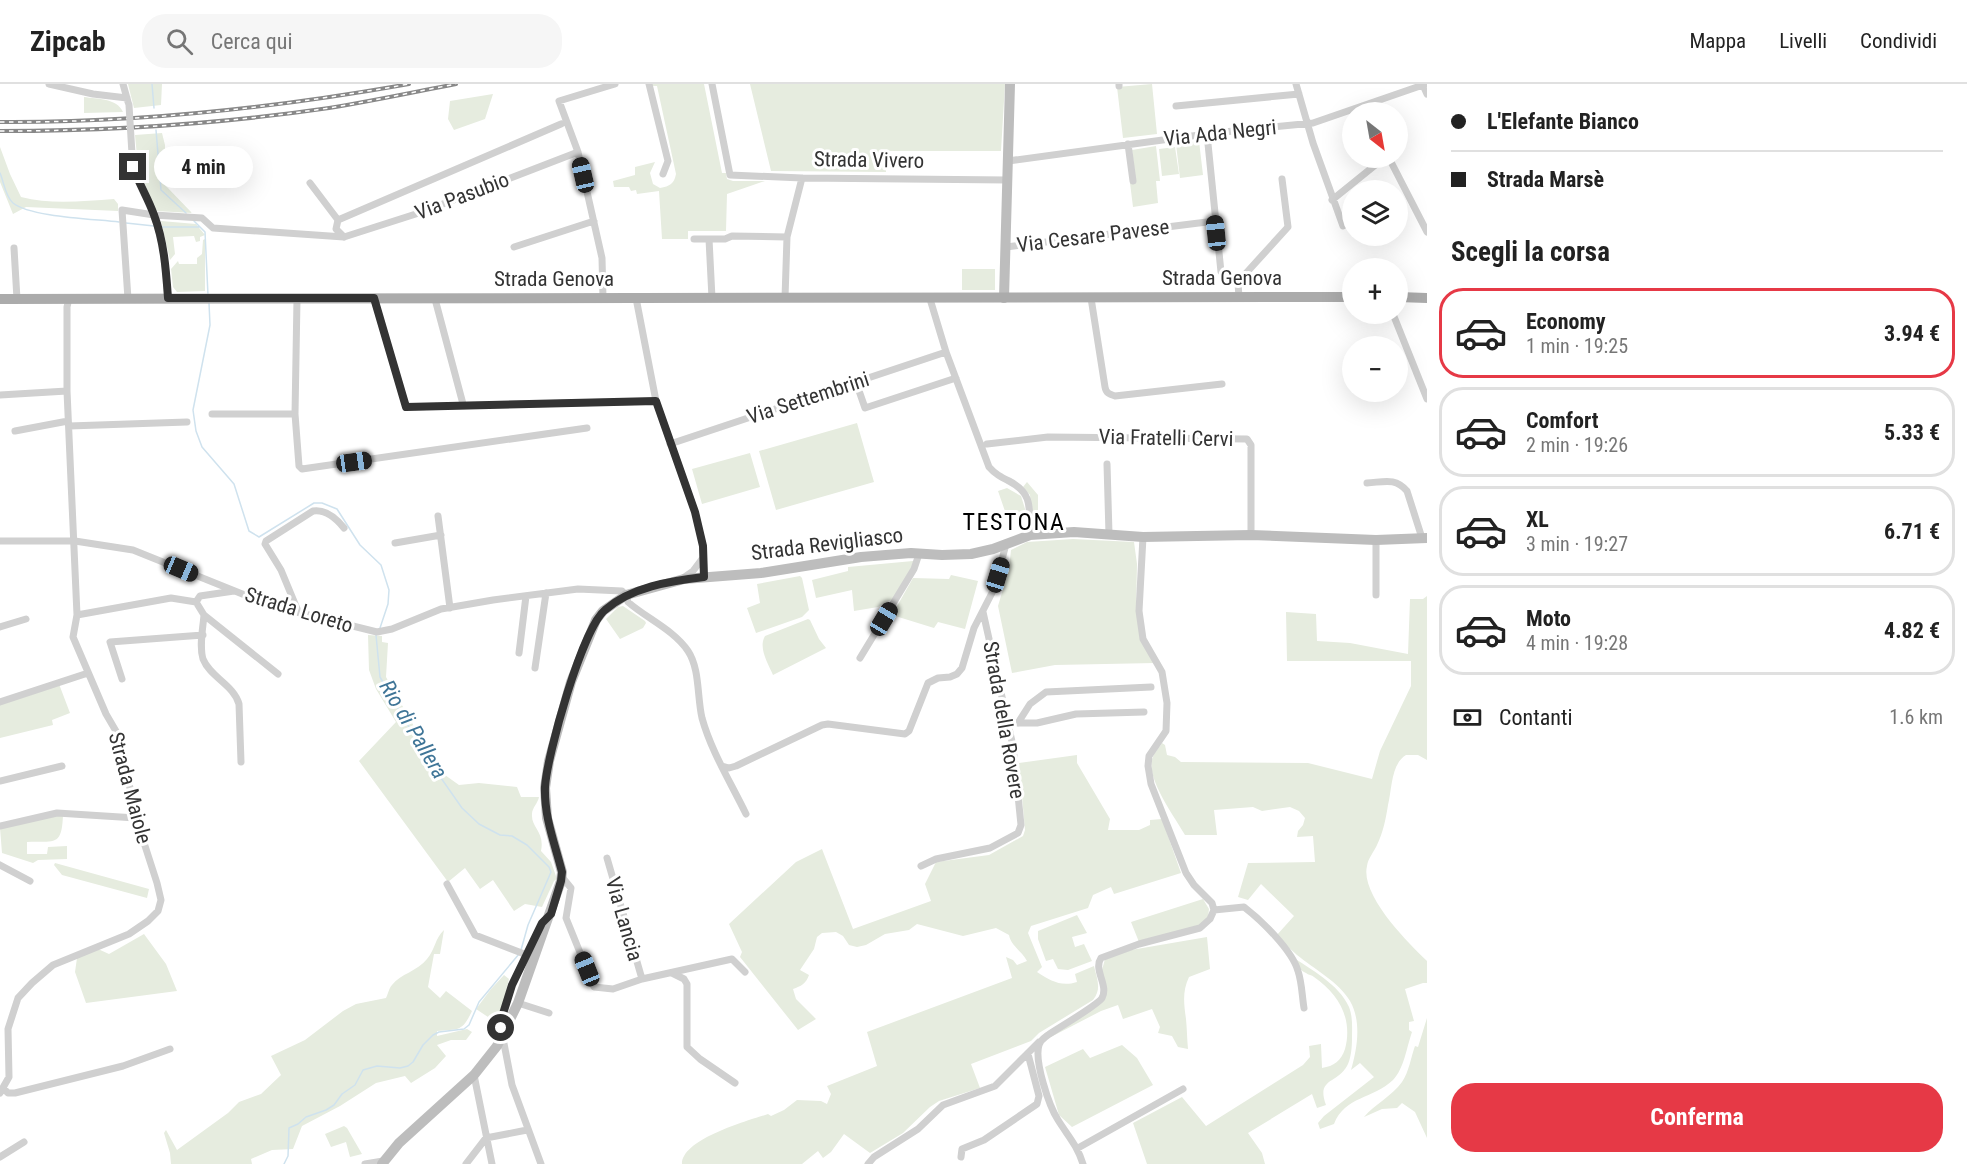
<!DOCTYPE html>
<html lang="it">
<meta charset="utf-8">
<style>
body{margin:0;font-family:"Roboto Condensed",sans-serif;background:#f6f6f6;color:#222;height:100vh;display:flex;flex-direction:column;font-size:22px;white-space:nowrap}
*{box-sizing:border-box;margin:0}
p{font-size:20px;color:#767676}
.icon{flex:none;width:33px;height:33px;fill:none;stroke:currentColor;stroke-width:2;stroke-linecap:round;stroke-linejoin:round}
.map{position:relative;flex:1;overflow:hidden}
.drawer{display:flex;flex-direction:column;background:#fff;width:540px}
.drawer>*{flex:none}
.top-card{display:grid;align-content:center;height:132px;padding:0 24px;background:#fff}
.needle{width:39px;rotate:149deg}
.buttons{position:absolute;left:1342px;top:18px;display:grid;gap:12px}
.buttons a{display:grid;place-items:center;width:66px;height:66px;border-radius:50%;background:#fff;box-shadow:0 6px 24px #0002;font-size:30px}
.end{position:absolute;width:27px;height:27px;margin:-14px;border:8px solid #333;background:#fff;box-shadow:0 0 0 3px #fff}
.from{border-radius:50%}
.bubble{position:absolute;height:42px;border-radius:21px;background:#fff;box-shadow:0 6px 24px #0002;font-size:20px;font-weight:700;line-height:42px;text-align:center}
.car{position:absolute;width:18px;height:36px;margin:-18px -9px;border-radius:8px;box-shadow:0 0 4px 2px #0007;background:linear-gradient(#222 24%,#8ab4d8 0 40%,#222 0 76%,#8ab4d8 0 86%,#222 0)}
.top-card b{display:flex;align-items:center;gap:21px;height:57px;font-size:22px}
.top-card b+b{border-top:2px solid #e0e0e0}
.top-card i{width:15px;height:15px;background:#222}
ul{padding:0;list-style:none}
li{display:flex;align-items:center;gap:18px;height:90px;margin:0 12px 9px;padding:0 12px;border:3px solid #e0e0e0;border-radius:24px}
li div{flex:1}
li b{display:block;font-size:22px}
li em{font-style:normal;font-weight:700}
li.active{border-color:#e63946}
li>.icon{width:54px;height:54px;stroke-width:1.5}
h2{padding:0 24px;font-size:27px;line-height:72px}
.pay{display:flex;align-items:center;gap:15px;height:66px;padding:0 24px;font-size:22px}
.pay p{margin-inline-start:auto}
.primary-button{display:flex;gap:12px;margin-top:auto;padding:12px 24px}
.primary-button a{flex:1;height:69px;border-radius:24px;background:#e63946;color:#fff;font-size:24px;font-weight:700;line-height:69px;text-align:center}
header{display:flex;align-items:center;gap:36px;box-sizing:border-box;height:84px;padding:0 30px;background:#fff;border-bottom:2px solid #e0e0e0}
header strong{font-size:28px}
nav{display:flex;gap:33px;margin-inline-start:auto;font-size:21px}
.search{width:420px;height:54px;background:#f6f6f6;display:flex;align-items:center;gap:15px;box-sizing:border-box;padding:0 21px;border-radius:24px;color:#767676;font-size:22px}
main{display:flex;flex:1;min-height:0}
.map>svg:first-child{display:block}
.green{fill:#e6ecdf}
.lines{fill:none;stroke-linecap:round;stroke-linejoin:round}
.stream{stroke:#cfe2ee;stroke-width:1.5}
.street{stroke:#d0d0d0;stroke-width:7}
.secondary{stroke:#bdbdbd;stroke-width:10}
.primary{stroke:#ababab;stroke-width:10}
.rail-casing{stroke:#888;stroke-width:4}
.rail{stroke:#fff;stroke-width:1.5;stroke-dasharray:4.5;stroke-linecap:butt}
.street-bridge{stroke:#d0d0d0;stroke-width:7}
.route{stroke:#333;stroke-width:8}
.labels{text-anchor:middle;stroke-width:6;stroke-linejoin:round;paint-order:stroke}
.street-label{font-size:21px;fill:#333;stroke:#fff}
.water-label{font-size:22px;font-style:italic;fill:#3f7597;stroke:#fff}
.quarter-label{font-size:24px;letter-spacing:1.5px;fill:#000;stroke:#fff}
</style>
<header>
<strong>Zipcab</strong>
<div class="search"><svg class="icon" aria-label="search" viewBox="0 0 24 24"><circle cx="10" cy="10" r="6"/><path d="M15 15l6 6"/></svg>Cerca qui</div>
<nav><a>Mappa</a><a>Livelli</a><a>Condividi</a></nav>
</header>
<main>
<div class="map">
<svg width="1427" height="1080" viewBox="0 0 1427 1080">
<rect width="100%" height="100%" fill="#fff"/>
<path class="green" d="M 128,0 L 162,0 L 161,21 L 134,24 Z
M 651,0 L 704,0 L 722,89 L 726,89 L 727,95 L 733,97 L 765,97 L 727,110 L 726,147 L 688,147 L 688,155 L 662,155 L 659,107 L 637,110 L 636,106 L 631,107 L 629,103 L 614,103 L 613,97 L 635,91 L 635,83 L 655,78 L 650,89 L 653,100 L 660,104 C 670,102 674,100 676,90 L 657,2 L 651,2 Z
M 750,0 L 1005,0 L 1001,67 L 886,67 L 886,88 L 771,87 Z
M 1152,0 L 1157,50 L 1123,54 L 1117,3 Z
M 493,10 L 485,35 L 454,46 L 448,35 L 450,17 Z
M 84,13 C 97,15 117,14 123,28 L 84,29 Z
M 162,49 L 165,61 L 165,101 L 192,129 L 156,127 L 138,83 L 135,51 Z
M 1199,57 L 1203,91 L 1180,94 L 1176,60 Z
M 1156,62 L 1160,97 L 1156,97 L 1158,119 L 1133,123 L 1130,99 L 1136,99 L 1132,66 Z
M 0,63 L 10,90 L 21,113 C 51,121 84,117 114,115 L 118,120 L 118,127 L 26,123 L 13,130 L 0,98 Z
M 1175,63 L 1179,90 L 1162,92 L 1159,65 Z
M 161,137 L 196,140 L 205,151 L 200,153 L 200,157 L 196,158 L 194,152 L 173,153 L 175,170 L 170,176 Z
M 205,155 L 205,207 L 177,208 L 173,203 L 171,185 L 178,177 L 179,180 L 197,180 L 197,174 L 202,170 L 203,156 Z
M 962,185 L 995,185 L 995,206 L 962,206 Z
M 857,339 L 874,398 L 776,426 L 759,367 Z
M 750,369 L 760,403 L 702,420 L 692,385 Z
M 1027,398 L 1038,411 L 1038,440 L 1057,441 L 1058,447 L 1033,448 L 1030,411 L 1023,403 Z
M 1007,404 L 1021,412 L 1026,428 L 1007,433 L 998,407 Z
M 1073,455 L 1134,458 L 1137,480 L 1136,527 L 1155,579 L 1055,581 L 1012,589 L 998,522 L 1009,485 L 1011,466 L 1027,458 Z
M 913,477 L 914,479 L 893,515 L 878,523 L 854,527 L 852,506 L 816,514 L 812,496 L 848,487 L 848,483 Z
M 951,491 L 978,497 L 965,545 L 938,538 L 934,544 L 892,531 L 913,494 L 949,495 Z
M 800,492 L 802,494 L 809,526 L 802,533 L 756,549 L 747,524 L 760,519 L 757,500 Z
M 1427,512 L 1427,676 L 1418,671 L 1406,671 C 1391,680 1392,705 1388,721 C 1386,734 1383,749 1377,761 C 1374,768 1368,774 1367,782 C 1360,811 1408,859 1427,877 L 1427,899 L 1423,899 L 1405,905 L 1414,937 L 1409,938 L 1409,946 L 1412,948 C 1407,962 1404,985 1393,996 C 1373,1015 1345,1012 1334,1040 L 1320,1045 L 1318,1039 L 1324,1032 L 1374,993 L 1360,979 L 1351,986 C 1357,965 1362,938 1350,917 C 1339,898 1314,885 1297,871 C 1290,865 1283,858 1276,852 L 1294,832 L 1261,800 L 1248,816 L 1238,813 L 1248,779 L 1315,778 L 1313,752 L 1297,753 L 1298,747 L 1303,741 L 1305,734 L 1299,727 L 1290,723 L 1262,727 L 1253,723 L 1214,726 L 1217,751 L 1185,751 C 1175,733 1147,696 1152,676 C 1153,670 1159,664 1162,659 L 1165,661 L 1167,671 L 1175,673 L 1181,678 L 1308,679 L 1372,695 L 1380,667 L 1411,602 L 1411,577 L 1287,577 L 1286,528 L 1316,530 L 1317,557 L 1350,559 L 1408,570 L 1410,515 L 1423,515 Z
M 623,522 L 645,537 L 646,539 L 643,544 L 620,555 L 606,535 L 618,523 Z
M 808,535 L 810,536 L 819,555 L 826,564 L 773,591 C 768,579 758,564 765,552 Z
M 368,551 L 382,552 L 382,558 L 388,559 L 386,593 L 432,674 L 445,691 L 459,701 L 479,699 L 517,703 L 521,713 L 539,713 C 538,719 532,724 532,730 C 531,744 545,747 541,767 L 551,778 L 557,795 L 554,797 L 542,823 L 525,820 L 514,827 L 493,796 L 480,805 L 465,784 L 448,798 L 359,677 L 396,638 L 376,605 L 369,586 Z
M 59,600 L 70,629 L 52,636 L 53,641 L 0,654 L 0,620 Z
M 1077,671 L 1077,679 L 1110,735 L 1108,746 L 1139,746 L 1150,741 L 1150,736 L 1162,735 L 1181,789 L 1114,810 L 1111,803 L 1093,811 L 1088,824 L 1031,842 L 1028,849 L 1042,883 L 1037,888 C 1051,897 1061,903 1077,898 L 1075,890 L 1094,882 C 1097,895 1102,905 1093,916 L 1039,949 L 1031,957 L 971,980 L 980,1004 L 939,1017 L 930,1023 L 903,1049 L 870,1069 L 844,1050 L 831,1068 L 823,1074 L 818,1067 L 802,1080 L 682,1080 C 682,1055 747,1037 768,1030 L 771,1032 L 784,1026 L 797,1016 L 821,1017 L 827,1020 L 831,1010 L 827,1002 L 877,982 L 867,948 L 1012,894 L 1006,873 L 1013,876 L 1017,881 L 1027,877 C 1022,867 1011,862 1009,851 L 996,844 L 963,852 L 917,840 L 909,846 L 885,850 L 866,861 L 857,863 L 849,861 L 843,852 L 836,848 L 822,849 L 817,853 L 814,865 L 800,886 L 809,891 C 806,900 801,902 793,905 L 796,915 L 816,935 L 798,946 L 740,873 L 742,868 L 729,840 L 796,778 L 822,765 L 853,845 L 931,817 L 925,800 L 936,778 L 989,771 L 1023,752 L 1025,746 L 1019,679 Z
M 63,730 C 62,763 55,757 27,758 L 27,770 L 47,770 L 48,763 L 67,762 L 67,775 L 38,776 L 33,779 L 2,769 L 0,744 Z
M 55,779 L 149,805 L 147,814 L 62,791 L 54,781 Z
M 1203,815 L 1209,825 L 1208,833 L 1200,841 L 1139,858 L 1131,838 Z
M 1077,831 L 1087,849 L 1072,853 L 1075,863 L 1084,860 L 1092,877 L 1068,886 L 1058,885 L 1053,875 L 1046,877 L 1038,855 L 1038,847 Z
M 444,846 L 440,870 L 434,870 L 428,903 L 440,914 L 446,907 L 472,927 C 462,948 459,945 437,947 L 437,952 L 467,945 L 472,948 L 466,956 L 451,956 L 437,961 L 446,972 L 435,984 L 411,999 L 405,992 L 376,999 L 340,1022 L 302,1042 L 293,1065 L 272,1066 L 251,1075 L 252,1080 L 171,1080 L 170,1069 L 164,1049 L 166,1046 L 177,1066 L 228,1029 L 239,1018 L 261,1010 L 281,991 L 271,972 L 305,956 L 343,927 L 356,920 L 386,914 C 388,910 389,904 392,901 C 400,890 418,887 427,875 C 435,866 435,854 444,846 Z
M 144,850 L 166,880 L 177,907 L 86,919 L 75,888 L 77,874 L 98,865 L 109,870 Z
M 1207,853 L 1210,885 L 1189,893 C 1182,908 1184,920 1186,935 C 1187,945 1187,955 1188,965 L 1178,963 L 1172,952 L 1158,949 L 1160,943 L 1152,925 L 1123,935 L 1118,921 L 1101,927 L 1047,955 L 1102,918 L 1102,886 L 1105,875 L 1125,867 Z
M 1291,872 C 1310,885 1339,900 1349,923 C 1353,933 1352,944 1352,955 C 1352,963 1351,975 1347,982 C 1337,1000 1316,994 1326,1021 L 1317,1024 L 1312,1010 L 1248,1049 L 1262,1069 L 1265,1080 L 1147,1080 L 1133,1039 L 1182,1013 L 1206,1042 L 1303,981 L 1310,973 L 1309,962 L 1321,960 L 1322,984 C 1334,982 1341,977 1345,965 C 1353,935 1339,910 1314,893 C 1312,891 1308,891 1306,889 C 1299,886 1295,878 1291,872 Z
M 504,891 L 509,895 L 500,932 L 488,933 L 476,925 L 491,905 Z
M 1427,934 L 1427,1054 L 1415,1028 L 1402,1019 L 1397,1024 L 1382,1025 L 1364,1033 C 1375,1020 1392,1012 1402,998 C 1409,988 1411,973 1415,962 L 1418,963 Z
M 1122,961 L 1137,974 L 1153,1001 L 1072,1043 L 1059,1031 L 1045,983 L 1083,965 L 1090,974 Z
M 344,1042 L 347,1044 L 362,1070 L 350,1073 L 346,1058 L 331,1063 L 325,1050 Z"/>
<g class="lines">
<path class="stream" d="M 152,0 L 154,24
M 156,46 L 161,106 L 186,129
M 0,89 C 4,98 5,112 13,119 C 30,133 95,135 119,138
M 194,137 L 205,148 L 208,211
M 126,139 L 154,142
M 162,143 L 199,143
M 209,219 L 210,241 L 193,326 L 196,347 L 202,363 L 234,400 L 249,447 L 259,453 L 314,419 L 322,419 L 337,425 L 360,461 L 381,481 L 389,506 L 388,520 L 380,544
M 376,551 L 380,593 L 427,674 L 462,724 L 479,740 L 500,751 L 512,752 L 527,761 L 549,783 L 551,788 L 528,841 L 521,866
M 284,1080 L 288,1072 L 289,1044 L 298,1040 L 306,1033 L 326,1026 L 334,1021 L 342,1010 L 355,1001 L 363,986 L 377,982 L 400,984 L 408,982 L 413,978 L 423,961 L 433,951 L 439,948 L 464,945 L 469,941 L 479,918 L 519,870"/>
<path class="street" d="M 49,0 L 93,10 L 127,14
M 123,0 L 128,18
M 649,0 L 668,77 L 663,90
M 712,0 L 730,91 L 802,94 L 1007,96
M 1119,0 L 1119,2
M 1296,0 L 1313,59 L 1343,142
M 1423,1 L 1427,10
M 1176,22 L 1299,10
M 1207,50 L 1221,188 L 1238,198 L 1239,214
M 1128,60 L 1133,97
M 132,70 C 134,93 147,110 154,131 C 164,158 166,186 168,214
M 1389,74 L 1427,148
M 1008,77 L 1214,49 L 1313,39 L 1426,0
M 310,99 L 338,136
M 1332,116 L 1384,74
M 344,153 L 336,145 L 338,136 L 561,40
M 694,155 L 725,155 L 732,152 L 787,153
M 709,155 L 712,214
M 514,163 L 594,137
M 1006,163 L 1215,137
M 14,164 L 17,215
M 1238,198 L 1288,143 L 1282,95
M 374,214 L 406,323 L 656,317
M 603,214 L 602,174 L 578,68 L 559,17 L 615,0
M 636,214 L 656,317 L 695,428 L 703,462 L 704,493
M 785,214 L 787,153 L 802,94
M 1091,214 L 1105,303 C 1106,309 1109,310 1115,312 L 1222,300
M 128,215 L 122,126 L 154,131 L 202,134 L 213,144 L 344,153 L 422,128 L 578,68
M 297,215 L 295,330 L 299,382 L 302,385 L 587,344
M 435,215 L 463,320
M 930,215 L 946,268 L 989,383 C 995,390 1001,393 1009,397 C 1034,410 1029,425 1030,451
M 1393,230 L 1427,315
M 856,298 L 865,324 L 956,294
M 0,311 L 67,307
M 212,330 L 295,330
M 69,342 L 187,338
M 15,347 L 68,337
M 670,360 L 946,268
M 987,360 L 1048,353 L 1247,355 L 1251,361 L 1251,451
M 1107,380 L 1109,450
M 1367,399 C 1384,398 1395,393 1407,407 L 1422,454
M 438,432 L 450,524
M 0,457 L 75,457 L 133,466 L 272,522 L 377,548 L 392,545 L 441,525 L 493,516 L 578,505 L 622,507 L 626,511 L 628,518 C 646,534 674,546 688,567 C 700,585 697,613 702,634 C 711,667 731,699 746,730
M 395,459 L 441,451
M 683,494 L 693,487 L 702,475
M 1376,511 L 1376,456
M 196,518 L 204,531 L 278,590
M 298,527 L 281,486 L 265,460 L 266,457 L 313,427 C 326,425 336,434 344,444
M 77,531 L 171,514 L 196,518 L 200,512 L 234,507
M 204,531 C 203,544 199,562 203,575 C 210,593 234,601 239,620 L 241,678
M 0,543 L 26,535
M 519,569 L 526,512
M 860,574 L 914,485 L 919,470
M 535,584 L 546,509
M 122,595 L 110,558 L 203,551
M 0,618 L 88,589
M 1016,639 L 1037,639 L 1076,630 L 1144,628
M 1018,639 L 1030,620 L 1046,608 L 1151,603
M 722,682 L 729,684 L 736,682 L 822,641 L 828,640 L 905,650 L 909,647 L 928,599 L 938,594 L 950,593 L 957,590 L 962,584 L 974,544 L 995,503 L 1006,460
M 0,697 L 62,682
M 0,742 L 57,729 L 136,734
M 0,781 L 30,797
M 921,782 L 936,775 L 990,764 L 1018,749 L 1021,741 L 1013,662 L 983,528
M 562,793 L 571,804 L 566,834 L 594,903 L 613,905 L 642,895 L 607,774
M 447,800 L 475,851 L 527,871
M 1214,826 L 1244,823 C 1261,836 1292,866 1298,887 C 1302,899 1302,912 1304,924
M 541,842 L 512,901 L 502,933 L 501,944 L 512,1001 L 541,1080
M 672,889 L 684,895 L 687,900 L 687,963 L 700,975 L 735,999
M 642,895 L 732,875 L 745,888
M 518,919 L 549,929
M 474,991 L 492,1080
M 3,1004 L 8,1009 L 15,1009 L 123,982 L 170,965
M 0,1009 L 9,993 L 8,945 L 18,914 L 32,899 L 53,881 L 129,850 L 148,837 L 158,827 L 161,816 L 157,799 L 136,734 L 120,654 L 106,630 L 73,553 L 77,531 L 67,307 L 67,223 L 69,214
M 1078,1064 L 1183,1005
M 0,1073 L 24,1058
M 961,1073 L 962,1065 L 984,1056 L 1037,1020 L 1039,1012 L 1028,970
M 365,1080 L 383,1077
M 466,1080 L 486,1054 L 527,1046
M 868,1080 L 874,1073 L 918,1045 L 943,1021 L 995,1002 L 1039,958
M 1083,1080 C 1077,1061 1068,1052 1058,1036 C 1049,1022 1034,977 1039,961 C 1041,955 1044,954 1048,951 C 1058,944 1098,921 1102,914 C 1109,901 1093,886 1101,874 L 1139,860 L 1200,844 L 1210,835 L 1214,826 L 1212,819 L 1194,801 L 1186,789 L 1151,700 L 1148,682 L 1149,672 L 1166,647 L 1167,619 L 1162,588 L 1143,555 L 1139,527 L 1143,453"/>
<path class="secondary" d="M 1004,214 L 1010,0
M 382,1080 L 399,1059 L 474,991 L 497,962 L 518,919 L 561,797 L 562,788 L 547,734 L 545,704 L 549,677 L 571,598 L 596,536 L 603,527 L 626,511 L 684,495 L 761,489 L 861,473 L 911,469 L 942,471 L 971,470 L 993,465 L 1030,451 L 1074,448 L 1143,453 L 1251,451 L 1376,456 L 1427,454"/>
<path class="primary" d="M 1398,213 L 1427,214
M 0,215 L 1353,213"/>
<g class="rail-casing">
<path id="rail" d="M 0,38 C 137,39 274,24 409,0
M 0,47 C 110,47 220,40 329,24 C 372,17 414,8 456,0"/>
</g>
<use href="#rail" class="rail"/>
<path class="street-bridge" d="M 129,21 L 132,70"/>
</g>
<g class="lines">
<path class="route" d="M 133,83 C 139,100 148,114 154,131 C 164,157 166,186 168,214 L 374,214 L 406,323 L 656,317 L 695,428 L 703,462 L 704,493 C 670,497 631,503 605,526 C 582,545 547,671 545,703 C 544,733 555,760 562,788 L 561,797 L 551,830 L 542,839 L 512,901 L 502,933 L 501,944"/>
</g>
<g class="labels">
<g class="street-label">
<text transform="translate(1220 49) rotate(-6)" y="7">Via Ada Negri</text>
<text transform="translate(869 76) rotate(1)" y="7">Strada Vivero</text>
<text transform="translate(462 112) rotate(-21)" y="7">Via Pasubio</text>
<text transform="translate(1093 152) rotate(-7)" y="7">Via Cesare Pavese</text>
<text x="1222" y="201">Strada Genova</text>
<text x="554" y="202">Strada Genova</text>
<text transform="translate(808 314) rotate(-18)" y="7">Via Settembrini</text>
<text transform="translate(1166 354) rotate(1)" y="7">Via Fratelli Cervi</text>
<text transform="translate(827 460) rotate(-7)" y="7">Strada Revigliasco</text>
<text transform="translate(299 526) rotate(17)" y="7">Strada Loreto</text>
<text transform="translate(1004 636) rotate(80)" y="7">Strada della Rovere</text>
<text transform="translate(130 704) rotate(75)" y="7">Strada Maiole</text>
<text transform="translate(624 835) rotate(74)" y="7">Via Lancia</text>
</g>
<g class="water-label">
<text transform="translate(414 645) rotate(59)" y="8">Rio di Pallera</text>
</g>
<g class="quarter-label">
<text x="1014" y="446">TESTONA</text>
</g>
</g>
</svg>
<div class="buttons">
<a><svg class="needle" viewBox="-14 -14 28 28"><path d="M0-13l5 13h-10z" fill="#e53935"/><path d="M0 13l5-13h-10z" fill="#767676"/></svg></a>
<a><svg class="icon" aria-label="layers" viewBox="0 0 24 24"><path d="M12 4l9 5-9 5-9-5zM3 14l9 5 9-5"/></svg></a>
<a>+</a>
<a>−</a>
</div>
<i class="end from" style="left:501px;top:944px"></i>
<i class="end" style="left:133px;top:83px"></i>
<div class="bubble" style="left:154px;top:62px;width:99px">4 min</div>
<i class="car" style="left:583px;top:91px;rotate:347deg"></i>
<i class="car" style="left:1216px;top:149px;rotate:354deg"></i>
<i class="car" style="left:354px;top:378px;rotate:82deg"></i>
<i class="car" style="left:181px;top:485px;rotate:113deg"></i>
<i class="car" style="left:998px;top:491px;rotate:17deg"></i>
<i class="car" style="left:884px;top:535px;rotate:31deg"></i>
<i class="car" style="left:587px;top:885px;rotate:338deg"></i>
</div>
<section class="drawer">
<div class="top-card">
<b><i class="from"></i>L'Elefante Bianco</b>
<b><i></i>Strada Marsè</b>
</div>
<h2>Scegli la corsa</h2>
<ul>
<li class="active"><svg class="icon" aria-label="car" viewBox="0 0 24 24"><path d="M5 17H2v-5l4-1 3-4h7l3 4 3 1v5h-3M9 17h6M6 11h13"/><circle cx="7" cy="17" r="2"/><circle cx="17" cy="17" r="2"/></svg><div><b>Economy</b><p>1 min · 19:25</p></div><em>3.94 €</em></li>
<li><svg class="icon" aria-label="car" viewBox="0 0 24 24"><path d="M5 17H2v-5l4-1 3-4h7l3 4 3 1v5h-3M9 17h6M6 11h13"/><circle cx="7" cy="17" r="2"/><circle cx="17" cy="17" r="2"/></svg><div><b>Comfort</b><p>2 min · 19:26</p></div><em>5.33 €</em></li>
<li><svg class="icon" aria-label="car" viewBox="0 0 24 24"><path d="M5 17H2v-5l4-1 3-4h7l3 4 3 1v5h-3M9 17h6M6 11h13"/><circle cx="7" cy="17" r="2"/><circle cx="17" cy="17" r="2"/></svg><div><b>XL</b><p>3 min · 19:27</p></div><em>6.71 €</em></li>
<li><svg class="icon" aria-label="car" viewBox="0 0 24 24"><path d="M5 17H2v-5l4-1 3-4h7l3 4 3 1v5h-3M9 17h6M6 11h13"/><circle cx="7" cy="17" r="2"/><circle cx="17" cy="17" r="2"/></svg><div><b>Moto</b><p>4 min · 19:28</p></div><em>4.82 €</em></li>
</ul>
<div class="pay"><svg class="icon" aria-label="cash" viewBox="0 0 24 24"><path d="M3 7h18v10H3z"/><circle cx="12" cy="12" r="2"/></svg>Contanti<p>1.6 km</p></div>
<div class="primary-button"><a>Conferma</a></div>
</section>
</main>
